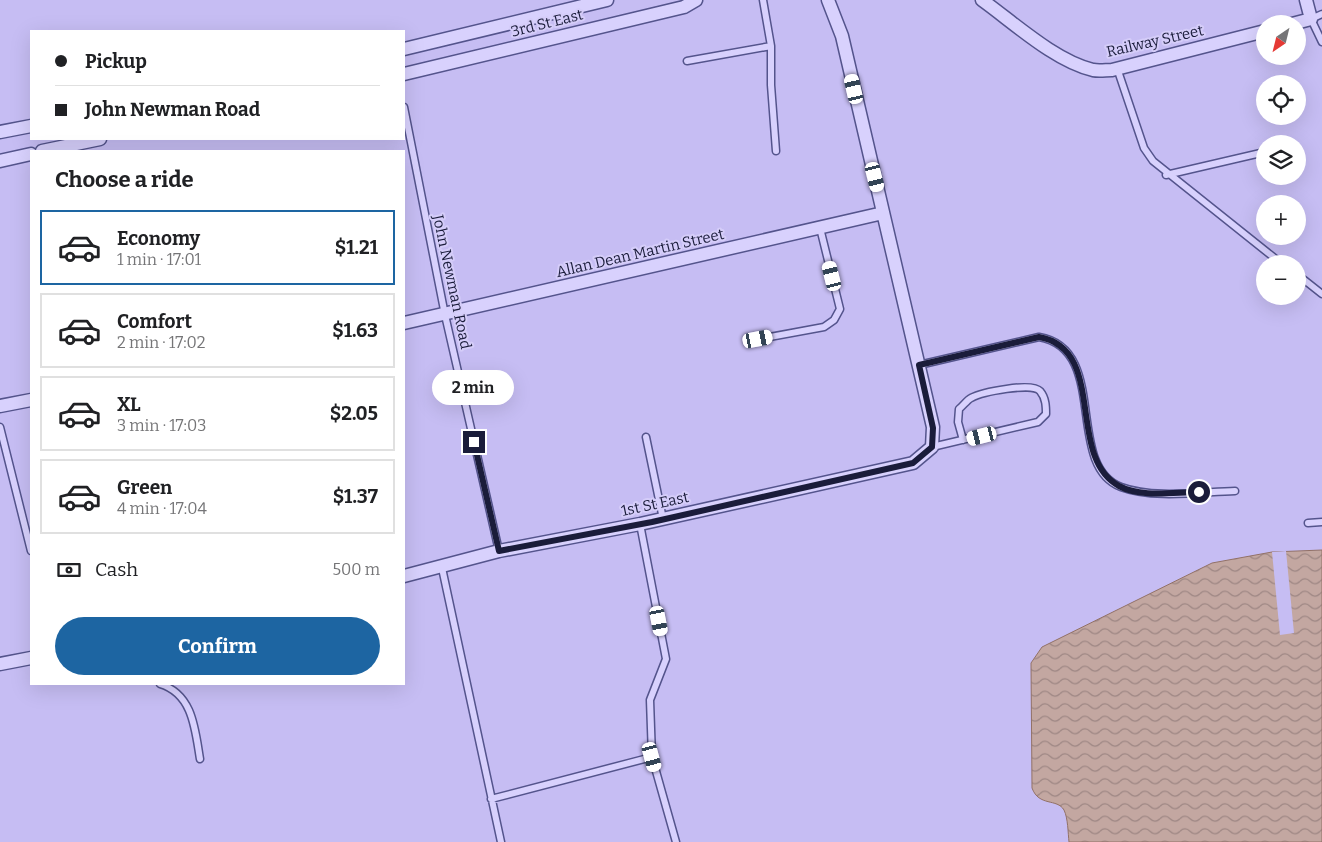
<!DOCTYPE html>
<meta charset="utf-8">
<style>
body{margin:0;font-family:Bitter,serif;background:#f2f2f2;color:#202124;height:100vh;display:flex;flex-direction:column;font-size:19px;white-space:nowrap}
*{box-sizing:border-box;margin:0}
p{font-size:16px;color:#757577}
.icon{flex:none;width:28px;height:28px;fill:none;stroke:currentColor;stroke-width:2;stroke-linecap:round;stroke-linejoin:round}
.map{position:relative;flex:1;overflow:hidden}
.details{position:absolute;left:30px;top:150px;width:375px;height:535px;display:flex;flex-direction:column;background:#fff;border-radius:0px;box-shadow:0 5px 20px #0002}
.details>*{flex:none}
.banner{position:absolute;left:30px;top:30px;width:375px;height:110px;border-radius:0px;box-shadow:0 5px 20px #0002;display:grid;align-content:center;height:110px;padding:0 25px;background:#fff}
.needle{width:32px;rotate:215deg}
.controls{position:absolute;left:1256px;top:15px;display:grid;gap:10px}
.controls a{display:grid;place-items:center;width:50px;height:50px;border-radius:50%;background:#fff;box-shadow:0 5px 20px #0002;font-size:25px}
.end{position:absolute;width:22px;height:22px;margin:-11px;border:6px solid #1a1c3a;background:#fff;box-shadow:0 0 0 2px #fff}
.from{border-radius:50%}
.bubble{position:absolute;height:35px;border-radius:18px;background:#fff;box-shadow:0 5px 20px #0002;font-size:16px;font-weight:700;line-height:35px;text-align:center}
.car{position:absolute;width:15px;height:30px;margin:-15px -8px;border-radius:6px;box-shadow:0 0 4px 1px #0007;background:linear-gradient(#fff 24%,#345 0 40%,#fff 0 76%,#345 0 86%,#fff 0)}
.banner b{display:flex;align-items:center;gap:18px;height:48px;font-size:19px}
.banner b+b{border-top:1px solid #e0e0e0}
.banner i{width:12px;height:12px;background:#202124}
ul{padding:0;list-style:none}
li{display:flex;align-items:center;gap:15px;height:75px;margin:0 10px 8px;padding:0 15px;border:2px solid #e0e0e0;border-radius:0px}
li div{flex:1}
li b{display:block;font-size:19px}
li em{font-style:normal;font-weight:700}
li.active{border-color:#1d65a2}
li>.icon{width:45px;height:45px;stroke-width:1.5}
h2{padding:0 25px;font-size:22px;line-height:60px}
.pay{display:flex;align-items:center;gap:12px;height:55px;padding:0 25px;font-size:19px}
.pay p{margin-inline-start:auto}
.primary-button{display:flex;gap:10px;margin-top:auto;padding:10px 25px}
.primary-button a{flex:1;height:58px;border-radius:30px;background:#1d65a2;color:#fff;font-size:20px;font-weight:700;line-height:58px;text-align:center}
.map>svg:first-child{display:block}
.water{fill:url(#water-waves);stroke:#927167}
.pier{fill:#c6bdf3}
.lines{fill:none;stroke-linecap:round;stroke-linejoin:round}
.lane-casing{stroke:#54548c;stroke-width:9}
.street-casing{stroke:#54548c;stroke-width:15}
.lane{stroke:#d8d1fd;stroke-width:6}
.street{stroke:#d8d1fd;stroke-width:12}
.route{stroke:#1a1c3a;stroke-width:6}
.labels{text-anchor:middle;stroke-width:4;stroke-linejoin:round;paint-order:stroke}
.street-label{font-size:15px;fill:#1a1c3a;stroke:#d5cdf9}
</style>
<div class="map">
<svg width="1322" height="842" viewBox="0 0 1322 842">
<defs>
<pattern id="water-waves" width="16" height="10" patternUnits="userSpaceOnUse" patternTransform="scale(1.25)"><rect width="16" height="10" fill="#c3a7a1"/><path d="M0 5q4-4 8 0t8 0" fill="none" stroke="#9e8784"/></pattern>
</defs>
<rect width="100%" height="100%" fill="#c6bdf3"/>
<path class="water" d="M 1322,550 L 1322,842 L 1069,842 C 1068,833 1068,818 1064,810 C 1057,798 1039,807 1032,788 L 1031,663 L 1042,647 L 1212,563 L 1272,552 Z"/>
<path class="pier" d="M 1286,551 L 1294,633 L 1280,635 L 1272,552 Z"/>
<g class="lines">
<g class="lane-casing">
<path id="lane" d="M 763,0 L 771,46 L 771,85 L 776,151
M 1322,14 L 1311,19 L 1322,42
M 687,61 L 771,46
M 1117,68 L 1144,148 L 1153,161 L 1282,264
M 404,107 L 445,315 L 499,551
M 1166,175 L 1265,152
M 1298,275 L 1322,294
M 759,339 L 824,327 L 834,320 L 840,309 L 820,228
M 919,365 L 1039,337 C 1110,349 1064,465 1121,487 C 1153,499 1200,492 1235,491
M 0,427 L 31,551
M 646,437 L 663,519
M 932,447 L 1038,422 L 1046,414 C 1046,407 1046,398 1040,391 C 1032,382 982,392 971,398 C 967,400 963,406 959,409 L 958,422 L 963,440
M 1308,523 L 1322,522
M 640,524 L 666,659 L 650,700 L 652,757 L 676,842
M 442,568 L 501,842
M 160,684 C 193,694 195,729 200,759
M 491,799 L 652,757"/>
</g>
<g class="street-casing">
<path id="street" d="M 982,0 C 1014,23 1055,61 1093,70 C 1099,71 1106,70 1112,70 L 1265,31
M 1292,24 L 1311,19 L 1306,0
M 404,49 L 607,0
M 404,74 L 684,7 L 696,0
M 0,132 L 31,126
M 42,151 L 100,139
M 0,161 L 31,154
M 404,323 L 883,213
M 0,406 L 31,400
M 404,576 L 499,551 L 640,524 L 913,463 L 932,447 L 933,427 L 842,36 L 828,0
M 0,664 L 31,658"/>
</g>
<use href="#lane" class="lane"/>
<use href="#street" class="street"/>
</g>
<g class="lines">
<path class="route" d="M 474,442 L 499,551 L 652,522 L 913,463 L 932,447 L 933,428 L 919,365 L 1039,337 C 1108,349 1065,457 1119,486 C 1141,498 1174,492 1199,492"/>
</g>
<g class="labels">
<g class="street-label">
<text transform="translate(547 23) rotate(-14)" y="5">3rd St East</text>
<text transform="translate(1155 41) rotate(-13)" y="5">Railway Street</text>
<text transform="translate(640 253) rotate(-13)" y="5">Allan Dean Martin Street</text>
<text transform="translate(452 282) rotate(78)" y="5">John Newman Road</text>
<text transform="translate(655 504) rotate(-12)" y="5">1st St East</text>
</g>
</g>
</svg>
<div class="controls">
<a><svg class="needle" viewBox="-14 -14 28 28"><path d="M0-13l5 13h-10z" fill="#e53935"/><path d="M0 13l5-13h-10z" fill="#757577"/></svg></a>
<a><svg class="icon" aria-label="locate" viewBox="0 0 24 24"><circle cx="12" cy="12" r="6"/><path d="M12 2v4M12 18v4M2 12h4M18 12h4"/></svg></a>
<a><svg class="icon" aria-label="layers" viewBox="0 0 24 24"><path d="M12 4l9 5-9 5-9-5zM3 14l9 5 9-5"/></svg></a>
<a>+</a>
<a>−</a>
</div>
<i class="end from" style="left:1199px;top:492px"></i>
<i class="end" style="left:474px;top:442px"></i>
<div class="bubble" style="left:432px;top:370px;width:82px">2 min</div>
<i class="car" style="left:854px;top:89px;rotate:347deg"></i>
<i class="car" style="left:875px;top:177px;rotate:166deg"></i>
<i class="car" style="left:832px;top:276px;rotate:346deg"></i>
<i class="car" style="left:758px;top:339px;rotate:79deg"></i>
<i class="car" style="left:982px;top:436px;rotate:256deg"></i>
<i class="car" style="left:659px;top:621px;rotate:169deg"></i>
<i class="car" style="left:652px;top:757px;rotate:165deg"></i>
<div class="banner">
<b><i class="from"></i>Pickup</b>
<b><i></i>John Newman Road</b>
</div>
<section class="details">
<h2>Choose a ride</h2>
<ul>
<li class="active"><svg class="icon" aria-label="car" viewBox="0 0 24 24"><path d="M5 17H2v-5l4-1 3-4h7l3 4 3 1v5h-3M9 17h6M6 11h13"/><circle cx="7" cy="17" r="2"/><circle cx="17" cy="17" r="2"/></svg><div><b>Economy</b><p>1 min · 17:01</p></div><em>$1.21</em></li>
<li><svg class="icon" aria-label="car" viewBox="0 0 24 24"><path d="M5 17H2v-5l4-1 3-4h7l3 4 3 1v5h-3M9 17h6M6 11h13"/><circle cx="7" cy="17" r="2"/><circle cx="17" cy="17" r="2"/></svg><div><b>Comfort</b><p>2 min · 17:02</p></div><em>$1.63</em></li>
<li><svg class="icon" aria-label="car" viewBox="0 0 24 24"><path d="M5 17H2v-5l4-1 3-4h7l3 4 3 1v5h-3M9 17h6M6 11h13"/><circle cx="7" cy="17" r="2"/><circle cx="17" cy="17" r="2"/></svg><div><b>XL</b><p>3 min · 17:03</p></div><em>$2.05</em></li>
<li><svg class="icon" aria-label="car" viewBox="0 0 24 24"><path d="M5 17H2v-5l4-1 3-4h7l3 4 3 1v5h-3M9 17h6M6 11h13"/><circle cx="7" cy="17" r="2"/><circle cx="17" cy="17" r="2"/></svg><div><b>Green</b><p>4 min · 17:04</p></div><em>$1.37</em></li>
</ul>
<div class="pay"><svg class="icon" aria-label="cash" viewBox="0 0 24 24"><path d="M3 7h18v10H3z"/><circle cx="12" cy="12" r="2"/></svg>Cash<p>500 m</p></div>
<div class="primary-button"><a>Confirm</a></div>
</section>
</div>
